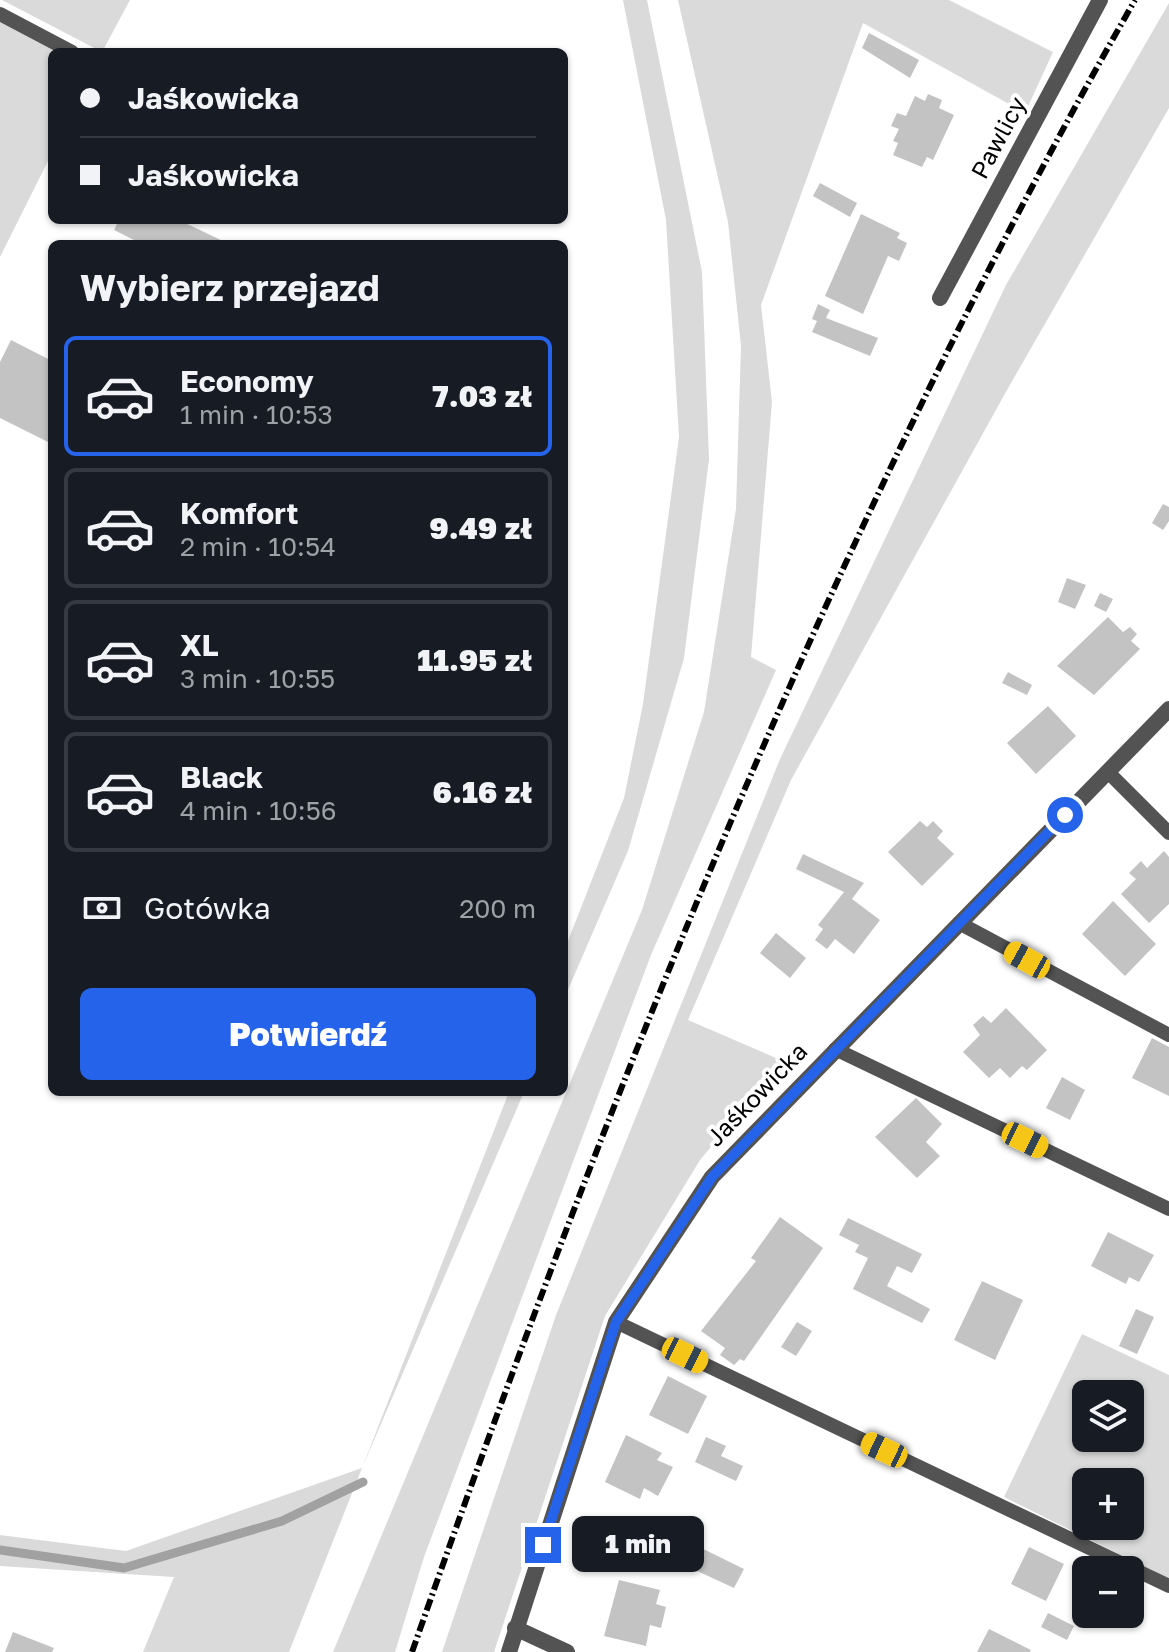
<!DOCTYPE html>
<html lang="pl">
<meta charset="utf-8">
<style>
body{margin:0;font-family:"Golos Text",sans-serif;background:#242831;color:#f1f3f6;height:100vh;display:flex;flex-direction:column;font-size:30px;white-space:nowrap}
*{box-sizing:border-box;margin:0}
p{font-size:26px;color:#9ea1a6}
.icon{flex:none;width:44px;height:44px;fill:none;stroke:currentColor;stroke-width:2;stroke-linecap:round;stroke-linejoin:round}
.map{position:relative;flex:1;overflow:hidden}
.sheet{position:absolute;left:48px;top:240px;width:520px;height:856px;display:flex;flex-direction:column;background:#171b24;border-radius:12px;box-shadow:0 2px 6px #0004}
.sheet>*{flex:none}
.top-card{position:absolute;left:48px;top:48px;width:520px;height:176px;border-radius:12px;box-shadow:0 2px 6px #0004;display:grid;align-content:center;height:176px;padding:0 32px;background:#171b24}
.fabs{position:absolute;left:1072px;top:1380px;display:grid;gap:16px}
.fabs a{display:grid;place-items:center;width:72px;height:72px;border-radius:12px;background:#171b24;box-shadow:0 2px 6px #0004;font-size:40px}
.end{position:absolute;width:36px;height:36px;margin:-18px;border:10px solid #2563eb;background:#fff;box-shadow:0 0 0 4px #fff}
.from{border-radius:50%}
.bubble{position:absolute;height:56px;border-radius:12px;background:#171b24;box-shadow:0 2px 6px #0004;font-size:26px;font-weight:800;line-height:56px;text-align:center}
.car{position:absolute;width:24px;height:48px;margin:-24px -12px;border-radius:10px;box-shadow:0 0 6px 2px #0007;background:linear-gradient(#f5c518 24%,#345 0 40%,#f5c518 0 76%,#345 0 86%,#f5c518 0)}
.top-card b{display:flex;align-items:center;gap:28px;height:76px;font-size:30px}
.top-card b+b{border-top:2px solid #363941}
.top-card i{width:20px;height:20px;background:#f1f3f6}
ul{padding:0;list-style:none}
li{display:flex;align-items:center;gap:24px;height:120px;margin:0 16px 12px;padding:0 16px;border:4px solid #363941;border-radius:12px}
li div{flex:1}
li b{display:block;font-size:30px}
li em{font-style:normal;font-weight:800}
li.current{border-color:#2563eb}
li>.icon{width:72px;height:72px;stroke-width:1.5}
h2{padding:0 32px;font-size:36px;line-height:96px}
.pay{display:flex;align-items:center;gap:20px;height:88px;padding:0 32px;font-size:30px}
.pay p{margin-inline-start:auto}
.primary-button{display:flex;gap:16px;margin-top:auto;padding:16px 32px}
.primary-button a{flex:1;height:92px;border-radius:12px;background:#2563eb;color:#fff;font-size:32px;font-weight:800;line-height:92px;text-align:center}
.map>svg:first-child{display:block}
.green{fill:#dadada;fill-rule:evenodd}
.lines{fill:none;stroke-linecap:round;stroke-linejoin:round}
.stream{stroke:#a1a1a1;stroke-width:9}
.building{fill:#c3c3c3}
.service{stroke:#535353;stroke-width:14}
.minor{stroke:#535353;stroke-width:16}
.tertiary{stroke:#535353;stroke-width:16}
.rail{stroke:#000;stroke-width:6;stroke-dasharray:12 4 2 4;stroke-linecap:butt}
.route{stroke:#2563eb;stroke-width:10}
.labels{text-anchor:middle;stroke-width:8;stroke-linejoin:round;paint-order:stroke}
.street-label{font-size:24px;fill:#000;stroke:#fff}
</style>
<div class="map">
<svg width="1169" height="1652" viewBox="0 0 1169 1652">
<rect width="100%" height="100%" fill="#fff"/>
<path class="green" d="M 2,0 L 130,0 L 102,52 Z
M 623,0 L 647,0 L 702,272 L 709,459 L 684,658 L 628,851 L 564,999 L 564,951 L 624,798 L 643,704 L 679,437 L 666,220 Z
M 678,0 L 949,0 L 1053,52 L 1025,113 L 863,23 L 761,305 L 772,402 L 751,657 L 776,670 L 651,955 L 424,1557 L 395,1652 L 333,1652 L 642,910 L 704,712 L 736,509 L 741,346 L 728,222 Z
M 1169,3 L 1169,108 L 1007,390 L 791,780 L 688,1020 L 783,1061 L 700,1160 L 605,1316 L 494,1652 L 442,1652 L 556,1315 L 780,759 L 1006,285 Z
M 0,14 L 72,52 L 52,52 L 52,153 L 0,257 Z
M 509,1092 L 524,1092 L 362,1468 L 289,1652 L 143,1652 L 174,1577 L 0,1566 L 0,1535 L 126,1551 L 362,1468 Z
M 1082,1334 L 1169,1375 L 1169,1579 L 1004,1497 ZM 1086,1394 L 1130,1394 L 1130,1438 L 1086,1438 ZM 1086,1482 L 1130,1482 L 1130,1526 L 1086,1526 Z"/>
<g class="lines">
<path class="stream" d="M 0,1550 L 124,1568 L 282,1521 L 363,1482"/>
</g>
<path class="building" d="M 869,33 L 919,60 L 910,78 L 862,48 Z
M 928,94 L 942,100 L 939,108 L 954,115 L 933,160 L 927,157 L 922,167 L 893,155 L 898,143 L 893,141 L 899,129 L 891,126 L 897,113 L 906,116 L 915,96 L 925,101 Z
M 820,183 L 857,203 L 850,217 L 813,196 Z
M 861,214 L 900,233 L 897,238 L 907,243 L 899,261 L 888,256 L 863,314 L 825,296 Z
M 119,220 L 179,220 L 229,244 L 142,244 L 114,230 Z
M 818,304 L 830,310 L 826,318 L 878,338 L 870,356 L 812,332 L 817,321 L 812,319 Z
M 11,340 L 52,361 L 52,444 L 0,418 L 0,362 Z
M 1163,504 L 1169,507 L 1169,521 L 1163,530 L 1152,523 Z
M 1067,578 L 1086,585 L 1075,609 L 1058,602 Z
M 1100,593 L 1113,599 L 1106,612 L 1094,606 Z
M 1108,617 L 1123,632 L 1130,627 L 1137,634 L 1131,641 L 1140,649 L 1094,695 L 1057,666 Z
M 1008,672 L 1032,685 L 1027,695 L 1002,683 Z
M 1048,706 L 1076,736 L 1036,774 L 1007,743 Z
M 920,821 L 927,827 L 933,821 L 943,831 L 937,838 L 954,854 L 922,886 L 888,852 Z
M 1164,851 L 1169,857 L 1169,904 L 1149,923 L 1121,894 L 1136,879 L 1129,873 L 1141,861 L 1147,868 Z
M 803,854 L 864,883 L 852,899 L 880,920 L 854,954 L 835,939 L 827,949 L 815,940 L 823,929 L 818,925 L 844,892 L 796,869 Z
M 1113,901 L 1156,944 L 1125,976 L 1082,934 Z
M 776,933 L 806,958 L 790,978 L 760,953 Z
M 1006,1008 L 1047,1050 L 1027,1070 L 1022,1066 L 1010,1078 L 1000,1068 L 989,1078 L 963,1052 L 980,1035 L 973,1025 L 983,1016 L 991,1023 Z
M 1152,1038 L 1169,1047 L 1169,1096 L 1132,1078 Z
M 1062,1077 L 1085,1090 L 1070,1120 L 1046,1108 Z
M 916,1098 L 942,1124 L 926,1142 L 940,1156 L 917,1178 L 875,1137 Z
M 780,1217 L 823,1248 L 744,1361 L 740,1359 L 734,1365 L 720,1355 L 725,1348 L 701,1331 L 756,1261 L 751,1258 Z
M 848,1218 L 922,1254 L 912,1273 L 897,1266 L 887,1286 L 930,1309 L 922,1323 L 853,1289 L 868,1258 L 855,1252 L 859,1245 L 839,1235 Z
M 1108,1232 L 1154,1255 L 1139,1282 L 1129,1277 L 1126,1284 L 1091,1266 Z
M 982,1281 L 1023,1300 L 995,1360 L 954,1340 Z
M 1136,1309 L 1154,1317 L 1137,1354 L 1119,1346 Z
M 797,1322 L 812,1331 L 796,1356 L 781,1347 Z
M 668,1376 L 707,1396 L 688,1434 L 649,1415 Z
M 626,1435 L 662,1453 L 657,1460 L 673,1467 L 658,1496 L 644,1488 L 640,1499 L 605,1482 Z
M 706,1437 L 726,1446 L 721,1456 L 743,1466 L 736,1481 L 695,1462 Z
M 676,1541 L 688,1546 L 689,1542 L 744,1569 L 734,1588 L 667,1557 Z
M 1029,1547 L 1064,1564 L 1046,1601 L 1011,1584 Z
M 619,1580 L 660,1590 L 656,1604 L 666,1607 L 661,1628 L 650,1625 L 646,1646 L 604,1636 Z
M 1048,1613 L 1074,1626 L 1067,1640 L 1041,1627 Z
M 989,1629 L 1031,1650 L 1030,1652 L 977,1652 Z
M 13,1632 L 54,1648 L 52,1652 L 5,1652 Z"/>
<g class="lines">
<path class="service" d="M 0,14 L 72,52
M 1108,772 L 1169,833
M 959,923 L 1169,1035
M 835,1049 L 1169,1209
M 616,1322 L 1169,1586"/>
<path class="minor" d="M 940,298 L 1100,0
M 515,1628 L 567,1652"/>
<path class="tertiary" d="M 509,1652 L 616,1322 L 712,1177 L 1169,709"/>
<path class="rail" d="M 412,1652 C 611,1085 836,523 1135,0"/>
</g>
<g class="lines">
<path class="route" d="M 543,1545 L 616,1322 L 712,1177 L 1065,815"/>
</g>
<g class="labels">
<g class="street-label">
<text transform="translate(999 138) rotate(-62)" y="8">Pawlicy</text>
<text transform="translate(757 1095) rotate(-46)" y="8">Jaśkowicka</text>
</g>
</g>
</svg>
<div class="fabs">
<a><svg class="icon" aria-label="layers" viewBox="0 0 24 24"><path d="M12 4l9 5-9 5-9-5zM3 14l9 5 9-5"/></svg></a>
<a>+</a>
<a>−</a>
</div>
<i class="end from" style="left:1065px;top:815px"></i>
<i class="end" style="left:543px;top:1545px"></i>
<div class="bubble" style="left:572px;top:1516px;width:132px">1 min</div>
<i class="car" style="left:1027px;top:960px;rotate:299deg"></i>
<i class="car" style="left:1025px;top:1140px;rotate:116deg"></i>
<i class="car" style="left:685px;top:1355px;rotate:116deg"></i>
<i class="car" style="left:884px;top:1450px;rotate:295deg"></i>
<div class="top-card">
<b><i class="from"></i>Jaśkowicka</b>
<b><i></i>Jaśkowicka</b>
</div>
<section class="sheet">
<h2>Wybierz przejazd</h2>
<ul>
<li class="current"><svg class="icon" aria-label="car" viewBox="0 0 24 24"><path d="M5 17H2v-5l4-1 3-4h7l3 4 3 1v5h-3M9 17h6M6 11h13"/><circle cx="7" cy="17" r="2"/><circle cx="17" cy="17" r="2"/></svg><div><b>Economy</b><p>1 min · 10:53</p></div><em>7.03 zł</em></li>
<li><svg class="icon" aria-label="car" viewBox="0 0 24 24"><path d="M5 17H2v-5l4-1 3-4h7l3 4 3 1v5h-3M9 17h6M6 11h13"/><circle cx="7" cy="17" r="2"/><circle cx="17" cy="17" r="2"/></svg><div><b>Komfort</b><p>2 min · 10:54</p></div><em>9.49 zł</em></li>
<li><svg class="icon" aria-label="car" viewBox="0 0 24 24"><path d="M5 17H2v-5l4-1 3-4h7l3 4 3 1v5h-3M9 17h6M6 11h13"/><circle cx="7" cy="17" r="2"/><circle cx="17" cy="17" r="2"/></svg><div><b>XL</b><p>3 min · 10:55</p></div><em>11.95 zł</em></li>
<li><svg class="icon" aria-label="car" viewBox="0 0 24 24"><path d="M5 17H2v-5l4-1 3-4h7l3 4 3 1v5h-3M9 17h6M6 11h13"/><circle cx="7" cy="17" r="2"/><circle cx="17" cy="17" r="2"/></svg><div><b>Black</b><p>4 min · 10:56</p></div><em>6.16 zł</em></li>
</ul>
<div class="pay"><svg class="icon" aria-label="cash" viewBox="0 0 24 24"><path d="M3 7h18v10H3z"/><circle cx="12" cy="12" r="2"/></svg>Gotówka<p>200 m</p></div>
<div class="primary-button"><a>Potwierdź</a></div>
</section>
</div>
